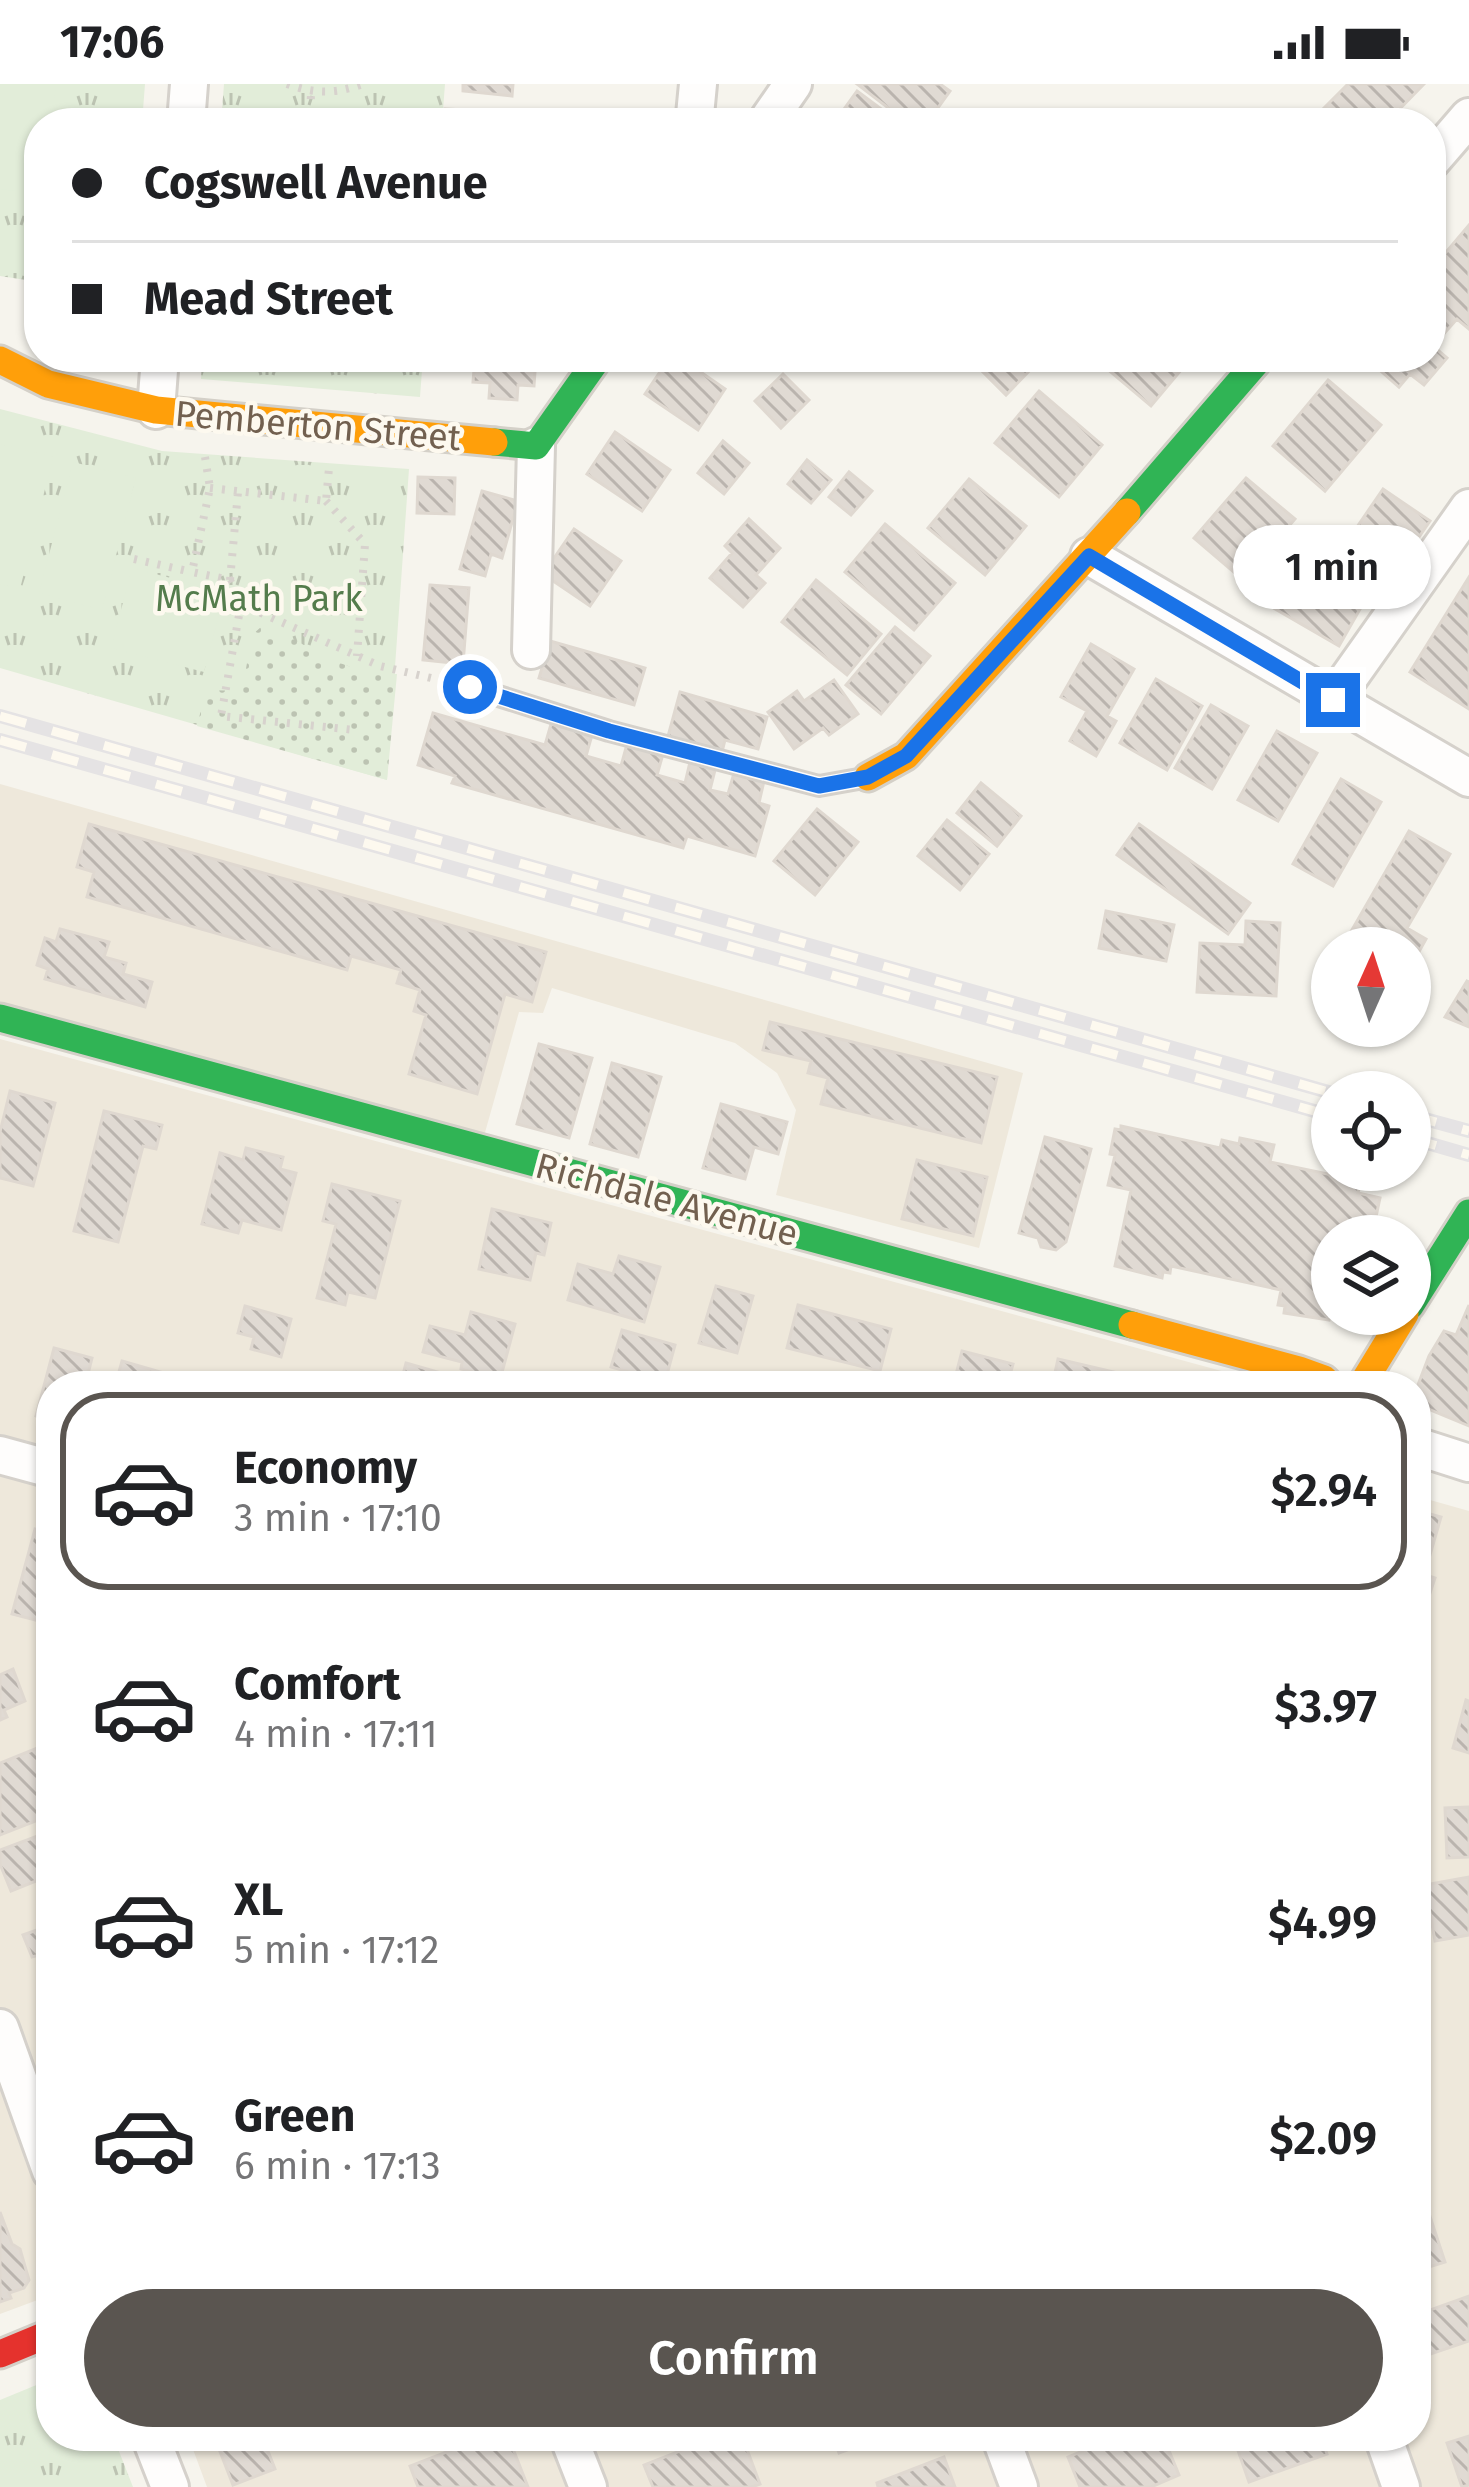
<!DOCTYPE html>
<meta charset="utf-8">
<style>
body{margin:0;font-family:"Fira Sans",sans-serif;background:#f2f2f2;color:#202124;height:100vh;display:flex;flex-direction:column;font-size:45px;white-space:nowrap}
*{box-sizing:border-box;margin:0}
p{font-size:39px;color:#757577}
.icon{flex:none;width:66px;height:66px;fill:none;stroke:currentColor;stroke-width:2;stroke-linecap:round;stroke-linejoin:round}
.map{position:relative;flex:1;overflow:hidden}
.details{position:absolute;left:36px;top:1287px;width:1395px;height:1080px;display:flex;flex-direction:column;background:#fff;border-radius:48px;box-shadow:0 3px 9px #0004}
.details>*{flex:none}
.top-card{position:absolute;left:24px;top:24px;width:1422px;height:264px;border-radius:48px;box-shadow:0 3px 9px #0004;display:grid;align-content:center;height:264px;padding:0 48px;background:#fff}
.needle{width:78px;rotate:3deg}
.fabs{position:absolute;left:1311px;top:843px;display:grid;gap:24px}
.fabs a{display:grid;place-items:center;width:120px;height:120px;border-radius:50%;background:#fff;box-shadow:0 3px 9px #0004;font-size:60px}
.end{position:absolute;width:54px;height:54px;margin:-27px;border:15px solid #1a73e8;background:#fff;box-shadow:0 0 0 6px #fff}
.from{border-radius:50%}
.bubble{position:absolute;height:84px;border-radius:42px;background:#fff;box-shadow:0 3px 9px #0004;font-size:39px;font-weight:600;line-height:84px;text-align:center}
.top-card b{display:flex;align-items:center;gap:42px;height:114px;font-size:45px}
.top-card b+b{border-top:3px solid #e0e0e0}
.top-card i{width:30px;height:30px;background:#202124}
ul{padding:21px 0 0;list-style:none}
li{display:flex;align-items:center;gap:36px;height:198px;margin:0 24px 18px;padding:0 24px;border:6px solid transparent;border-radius:48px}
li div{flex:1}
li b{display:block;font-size:45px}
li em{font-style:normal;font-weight:600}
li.active{border-color:#5a5550}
li>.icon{width:108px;height:108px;stroke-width:1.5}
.cta{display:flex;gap:24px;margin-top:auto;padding:24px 48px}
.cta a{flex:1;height:138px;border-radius:72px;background:#5a5550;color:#fff;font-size:48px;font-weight:600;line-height:138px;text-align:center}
.status{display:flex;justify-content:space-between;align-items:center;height:84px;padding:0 60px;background:#fff;direction:ltr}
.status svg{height:33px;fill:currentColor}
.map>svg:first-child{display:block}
.residential{fill:#eee8db}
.grass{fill:url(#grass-tufts)}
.garden{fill:url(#garden-dots)}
.pitch{fill:#e2edd9}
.building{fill:url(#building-back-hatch);stroke:#dfd8d0;stroke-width:3}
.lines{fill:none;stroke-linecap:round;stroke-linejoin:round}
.lane-casing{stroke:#d5d1cb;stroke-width:24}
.street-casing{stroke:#d5d1cb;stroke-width:42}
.fast-casing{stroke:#d4d0c8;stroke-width:33}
.slow-casing{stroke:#d4d0c8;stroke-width:33}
.jam-casing{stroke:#d4d0c8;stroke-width:33}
.path{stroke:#d7d2cd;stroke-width:8;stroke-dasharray:3 9;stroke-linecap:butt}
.lane{stroke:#fefdfc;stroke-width:18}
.street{stroke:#fefdfc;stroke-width:36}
.fast{stroke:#30b455;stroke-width:27}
.slow{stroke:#ff9f0a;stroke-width:27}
.jam{stroke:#e5322d;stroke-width:27}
.rail-casing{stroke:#e5e3e4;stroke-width:14}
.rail{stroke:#fdf9ef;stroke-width:9;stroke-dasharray:27;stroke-linecap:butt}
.route{stroke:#1a73e8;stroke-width:15}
.labels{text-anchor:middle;stroke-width:9;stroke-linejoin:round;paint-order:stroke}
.street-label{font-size:36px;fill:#72604f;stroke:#fdf9ef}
.park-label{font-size:36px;fill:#547c4c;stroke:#fdf9ef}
</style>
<div class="status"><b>17:06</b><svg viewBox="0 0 49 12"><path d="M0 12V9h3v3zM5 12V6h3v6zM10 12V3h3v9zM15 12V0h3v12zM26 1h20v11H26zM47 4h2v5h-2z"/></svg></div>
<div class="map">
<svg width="1469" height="2403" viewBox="0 0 1469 2403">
<defs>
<pattern id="grass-tufts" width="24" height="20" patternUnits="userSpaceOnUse" patternTransform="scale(3)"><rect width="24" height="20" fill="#e2edd9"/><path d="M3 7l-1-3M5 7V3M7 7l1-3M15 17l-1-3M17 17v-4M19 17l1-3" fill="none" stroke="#bcc3b2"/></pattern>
<pattern id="garden-dots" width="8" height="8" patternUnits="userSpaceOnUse" patternTransform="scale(3)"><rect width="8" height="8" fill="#e2edd9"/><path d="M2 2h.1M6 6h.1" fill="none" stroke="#bcc3b2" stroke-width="1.8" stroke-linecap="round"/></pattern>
<pattern id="building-back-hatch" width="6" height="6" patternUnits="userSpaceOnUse" patternTransform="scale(3)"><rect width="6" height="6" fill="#e0dad3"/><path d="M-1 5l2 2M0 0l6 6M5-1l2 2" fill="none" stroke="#bab4ae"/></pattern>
</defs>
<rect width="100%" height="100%" fill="#f6f4ed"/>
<path class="residential" d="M 0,700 L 1023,989 L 979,1164 L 776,1111 L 796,1026 L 777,989 L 735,959 L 552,904 L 543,929 L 519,928 L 484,1052 L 0,921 Z
M 0,955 L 1277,1302 L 51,1302 L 51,2211 L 0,2230 Z
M 1416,1412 L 1469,1427 L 1469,2403 L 207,2403 L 188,2352 L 1416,2352 Z"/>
<path class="grass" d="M 0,0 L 145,0 L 142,39 L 39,39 L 39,198 L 0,192 Z
M 224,0 L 445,0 L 442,39 L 221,39 Z
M 202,273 L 423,273 L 420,313 L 201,295 Z
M 0,325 L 162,367 L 409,385 L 387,696 L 0,584 Z
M 51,2295 L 51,2352 L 113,2352 L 133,2403 L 0,2403 L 0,2316 Z"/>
<path class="garden" d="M 261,543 C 284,547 302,561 322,571 C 345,583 371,590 397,590 L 387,696 L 197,642 L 206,606 L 242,607 L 252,551 Z"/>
<path class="pitch" d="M 0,0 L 56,0 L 51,39 L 39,39 L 39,137 C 23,132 16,123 15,107 L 0,105 Z
M 0,360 L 53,373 L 20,505 L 0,500 Z
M 73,378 L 136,394 L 102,526 L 39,509 Z
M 132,484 L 225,508 L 204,588 L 111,564 Z"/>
<path class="building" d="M 463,0 L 513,0 L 512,12 L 463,7 Z
M 857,0 L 940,0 L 950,7 L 927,39 L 908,39 Z
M 1348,0 L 1424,0 L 1386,39 L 1329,39 L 1319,29 Z
M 857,7 L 900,39 L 834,39 Z
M 445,25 L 485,27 L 484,39 L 444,39 Z
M 553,29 L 633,35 L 633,39 L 553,39 Z
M 1469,141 L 1469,245 L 1457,235 L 1433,262 L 1447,274 L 1424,301 L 1410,290 L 1399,303 L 1365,273 L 1431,273 L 1431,186 Z
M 475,273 L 536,273 L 534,302 L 518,301 L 517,316 L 489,314 L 490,299 L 473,298 Z
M 670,273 L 679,273 L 725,305 L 698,346 L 645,310 Z
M 968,273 L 1023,273 L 1033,283 L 1006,311 Z
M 1093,273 L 1192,273 L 1151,322 Z
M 783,290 L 809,316 L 781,344 L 755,317 Z
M 1328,296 L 1381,341 L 1325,407 L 1273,362 Z
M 1039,307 L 1102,361 L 1059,413 L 995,359 Z
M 615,348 L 670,386 L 642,427 L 587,390 Z
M 723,357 L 749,379 L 724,410 L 698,389 Z
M 807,376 L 831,396 L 811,419 L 788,400 Z
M 849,388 L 872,407 L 851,431 L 829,413 Z
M 418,393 L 455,394 L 454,430 L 417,429 Z
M 1246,394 L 1295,435 L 1243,496 L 1194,454 Z
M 969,395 L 1026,442 L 985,491 L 928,444 Z
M 1383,405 L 1430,437 L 1393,491 L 1346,459 Z
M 482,407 L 518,417 L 502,474 L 491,470 L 485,492 L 460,485 Z
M 749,435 L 780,464 L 756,491 L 765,499 L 743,523 L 710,494 L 732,469 L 725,462 Z
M 885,440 L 955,499 L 914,546 L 845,488 Z
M 574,445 L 621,477 L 590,522 L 543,490 Z
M 1294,468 L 1368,511 L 1339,562 L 1265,519 Z
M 1469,493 L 1469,625 L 1410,588 Z
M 816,496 L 881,550 L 847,591 L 782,538 Z
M 430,501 L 469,504 L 463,580 L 423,576 Z
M 895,543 L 930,572 L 881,630 L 846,601 Z
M 550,557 L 645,584 L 634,621 L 539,594 Z
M 1091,560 L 1134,585 L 1107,632 L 1116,637 L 1096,672 L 1070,657 L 1087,627 L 1061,613 Z
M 1156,595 L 1202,622 L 1167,686 L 1120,659 Z
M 834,596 L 858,630 L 829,651 L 823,644 L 794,665 L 768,628 L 797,607 L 804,617 Z
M 680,608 L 767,633 L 758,665 L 725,656 L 721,672 L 667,656 Z
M 1211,621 L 1248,642 L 1212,705 L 1175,684 Z
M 433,629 L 545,661 L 551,640 L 592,651 L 586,672 L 621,682 L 627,660 L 663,670 L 657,691 L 685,699 L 690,678 L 715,686 L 710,706 L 728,710 L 734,689 L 764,697 L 759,719 L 769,722 L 755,772 L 687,752 L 683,764 L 452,699 L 455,692 L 418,681 Z
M 1277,647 L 1317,669 L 1278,737 L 1238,716 Z
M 1341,695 L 1381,718 L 1333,802 L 1293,780 Z
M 981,699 L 1021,732 L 997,762 L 957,729 Z
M 817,725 L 858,758 L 815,811 L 774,777 Z
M 947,736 L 989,770 L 960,806 L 918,772 Z
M 89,740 L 546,868 L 532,918 L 505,910 L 477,1010 L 409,990 L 426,931 L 414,927 L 420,906 L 397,899 L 401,886 L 351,872 L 347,886 L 87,813 L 94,788 L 77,783 Z
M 1139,740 L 1250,819 L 1228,850 L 1117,771 Z
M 1409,747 L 1450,770 L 1407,844 L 1426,855 L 1410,884 L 1410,864 L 1357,864 L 1361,858 L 1349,851 Z
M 1106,827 L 1174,841 L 1166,877 L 1099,864 Z
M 1246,837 L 1280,839 L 1276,912 L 1197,908 L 1200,859 L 1245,861 Z
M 60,845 L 109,858 L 104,873 L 126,879 L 123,890 L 152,898 L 145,923 L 45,895 L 48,885 L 37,881 L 45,854 L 56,858 Z
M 1467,897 L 1469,898 L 1469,943 L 1445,933 Z
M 770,938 L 997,993 L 981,1059 L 821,1020 L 828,994 L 808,989 L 811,977 L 763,966 Z
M 539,960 L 592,974 L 569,1054 L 517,1040 Z
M 612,979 L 661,993 L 638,1073 L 590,1060 Z
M 10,1007 L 55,1019 L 33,1102 L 0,1094 L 0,1048 Z
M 721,1020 L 787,1038 L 778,1070 L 754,1063 L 745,1095 L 703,1084 Z
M 104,1027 L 162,1041 L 156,1065 L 143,1062 L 118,1158 L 74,1147 Z
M 1121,1042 L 1220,1064 L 1222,1056 L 1239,1060 L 1240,1054 L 1274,1061 L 1270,1078 L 1361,1097 L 1358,1109 L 1380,1114 L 1372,1152 L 1332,1152 L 1332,1220 L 1329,1236 L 1284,1229 L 1285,1222 L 1278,1221 L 1281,1206 L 1171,1182 L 1170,1189 L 1163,1188 L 1162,1194 L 1115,1182 L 1131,1106 L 1108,1101 L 1115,1071 L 1110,1070 L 1115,1045 L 1121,1046 Z
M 1045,1053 L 1091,1065 L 1066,1158 L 1056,1166 L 1041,1163 L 1038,1154 L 1019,1149 Z
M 246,1064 L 283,1073 L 280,1085 L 296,1089 L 281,1146 L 242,1136 L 238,1149 L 202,1140 L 220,1069 L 243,1076 Z
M 917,1076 L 987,1093 L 973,1152 L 902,1135 Z
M 332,1100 L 400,1117 L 375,1214 L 348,1208 L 345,1221 L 317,1214 L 336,1140 L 323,1137 Z
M 492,1125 L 551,1139 L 544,1171 L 536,1169 L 530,1196 L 479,1185 Z
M 619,1172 L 660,1183 L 644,1238 L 568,1216 L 578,1180 L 613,1190 Z
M 716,1202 L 753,1212 L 737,1269 L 699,1259 Z
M 798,1221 L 891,1245 L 880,1287 L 787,1264 Z
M 1469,1221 L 1469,1342 L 1416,1320 L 1416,1306 L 1429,1272 L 1444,1247 L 1456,1251 Z
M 245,1222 L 291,1235 L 281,1273 L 251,1265 L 254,1253 L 238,1249 Z
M 471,1228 L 515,1240 L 500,1296 L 461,1285 L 462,1278 L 423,1268 L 430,1242 L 465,1251 Z
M 622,1246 L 675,1261 L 665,1298 L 611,1283 Z
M 54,1264 L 92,1274 L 85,1302 L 51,1302 L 51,1336 L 36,1332 Z
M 962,1267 L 1013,1280 L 1007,1302 L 953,1302 Z
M 1058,1275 L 1148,1296 L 1146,1302 L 1052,1302 Z
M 122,1277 L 164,1289 L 161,1302 L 115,1302 Z
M 406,1279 L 469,1297 L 468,1302 L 400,1302 Z
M 1416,1426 L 1441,1433 L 1428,1478 L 1416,1475 Z
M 35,1445 L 51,1449 L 51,1540 L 12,1530 Z
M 1416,1488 L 1435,1494 L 1420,1540 L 1416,1538 Z
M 13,1585 L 25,1617 L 4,1626 L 7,1633 L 0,1636 L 0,1591 Z
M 1466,1616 L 1469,1617 L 1469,1669 L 1453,1664 Z
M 40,1663 L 45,1675 L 51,1673 L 51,1731 L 0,1751 L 0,1679 Z
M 1469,1723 L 1469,1773 L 1447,1774 L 1445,1724 Z
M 51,1747 L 51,1791 L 11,1807 L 0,1780 L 0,1766 Z
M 1469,1793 L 1469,1851 L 1435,1857 L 1425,1801 Z
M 51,1841 L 51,1895 L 49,1895 L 39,1871 L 32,1873 L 23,1851 Z
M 1422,2108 L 1445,2178 L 1416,2187 L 1416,2110 Z
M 0,2128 L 12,2160 L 20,2165 L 29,2196 L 24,2204 L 9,2209 L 11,2214 L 0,2218 Z
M 1469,2212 L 1469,2257 L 1416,2275 L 1416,2231 Z
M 214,2352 L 262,2352 L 275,2385 L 233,2401 Z
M 488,2352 L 508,2352 L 528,2403 L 418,2403 L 410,2382 Z
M 718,2352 L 742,2352 L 760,2400 L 752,2403 L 653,2403 L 644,2381 Z
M 833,2352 L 884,2352 L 839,2369 Z
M 1119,2352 L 1163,2352 L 1179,2391 L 1151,2403 L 1080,2403 L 1068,2373 Z
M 1244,2352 L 1321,2352 L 1327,2370 L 1249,2398 L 1234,2355 Z
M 1469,2352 L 1469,2401 L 1462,2403 L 1447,2359 Z
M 944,2373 L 955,2403 L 878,2403 L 877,2399 Z"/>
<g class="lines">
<g class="lane-casing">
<path id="lane" d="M 470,603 L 609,647 L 819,702 L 864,694"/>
</g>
<g class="street-casing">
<path id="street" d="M 698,0 L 695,31 L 698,39
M 186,39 L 189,0
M 766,39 L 793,0
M 1431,77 L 1469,33
M 156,326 L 160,273
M 1089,472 L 1469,694
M 531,566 L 536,362
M 1333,616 L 1469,424
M 1416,1362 L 1469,1379
M 0,1371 L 51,1385
M 0,1944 L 51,2087
M 150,2352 L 170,2403
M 568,2352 L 588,2403
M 1000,2352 L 1019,2403
M 1383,2352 L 1401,2403"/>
</g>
<g class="fast-casing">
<path id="fast" d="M 494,358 L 536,362 L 599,273
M 1127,428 L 1261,273
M 0,934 L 1132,1241
M 1410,1222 L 1469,1129"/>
</g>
<g class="slow-casing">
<path id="slow" d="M 0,276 L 48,300 L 156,326 L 494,358
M 868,693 L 906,672 L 1127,428
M 1132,1241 L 1299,1286 L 1324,1295 L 1331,1302
M 1361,1302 L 1405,1230"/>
</g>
<g class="jam-casing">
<path id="jam" d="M 0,2270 L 51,2249"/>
</g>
<path class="path" d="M 287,0 C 315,10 335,10 363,0
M 310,39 L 311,9
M 205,373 L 210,404 L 192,488 L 230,496 L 241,520 L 380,582 L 448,598
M 210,404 L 326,417 L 329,384
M 326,417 L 365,460 L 357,572
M 134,475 L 192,488
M 230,496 L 238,408
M 241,520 L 221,632 L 355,646"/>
<use href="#lane" class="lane"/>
<use href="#street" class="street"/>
<use href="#fast" class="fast"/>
<use href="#slow" class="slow"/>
<use href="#jam" class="jam"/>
<g class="rail-casing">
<path id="rail" d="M 0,632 L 1332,1009
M 0,656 L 1332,1032
M 1410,1031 L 1469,1047
M 1410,1054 L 1469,1071"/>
</g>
<use href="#rail" class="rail"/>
</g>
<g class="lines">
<path class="route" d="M 470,603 L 609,647 L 819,702 L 868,693 L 906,672 L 1089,472 L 1333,616"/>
</g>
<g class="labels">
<g class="street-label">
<text transform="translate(318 341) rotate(5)" y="13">Pemberton Street</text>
<text transform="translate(667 1115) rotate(15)" y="13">Richdale Avenue</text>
</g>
<g class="park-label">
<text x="259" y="527">McMath Park</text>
</g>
</g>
</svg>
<div class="fabs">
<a><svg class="needle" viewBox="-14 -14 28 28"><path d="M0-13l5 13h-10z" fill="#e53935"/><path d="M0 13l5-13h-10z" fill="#757577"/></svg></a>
<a><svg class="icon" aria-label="locate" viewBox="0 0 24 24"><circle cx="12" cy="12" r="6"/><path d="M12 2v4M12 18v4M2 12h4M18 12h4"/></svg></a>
<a><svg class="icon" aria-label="layers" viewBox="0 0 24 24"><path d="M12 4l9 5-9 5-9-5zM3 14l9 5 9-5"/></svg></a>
</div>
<i class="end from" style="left:470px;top:603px"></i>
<i class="end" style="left:1333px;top:616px"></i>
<div class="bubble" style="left:1233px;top:441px;width:198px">1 min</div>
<div class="top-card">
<b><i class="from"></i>Cogswell Avenue</b>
<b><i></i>Mead Street</b>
</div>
<section class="details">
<ul>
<li class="active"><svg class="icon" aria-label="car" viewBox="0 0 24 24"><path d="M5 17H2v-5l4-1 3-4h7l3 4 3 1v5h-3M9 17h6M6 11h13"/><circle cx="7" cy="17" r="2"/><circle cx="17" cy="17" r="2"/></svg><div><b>Economy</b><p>3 min · 17:10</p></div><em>$2.94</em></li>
<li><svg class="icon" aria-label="car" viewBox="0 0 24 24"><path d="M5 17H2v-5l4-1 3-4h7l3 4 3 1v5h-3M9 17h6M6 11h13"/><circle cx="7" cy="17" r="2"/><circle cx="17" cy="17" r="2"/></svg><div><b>Comfort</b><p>4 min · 17:11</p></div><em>$3.97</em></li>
<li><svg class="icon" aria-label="car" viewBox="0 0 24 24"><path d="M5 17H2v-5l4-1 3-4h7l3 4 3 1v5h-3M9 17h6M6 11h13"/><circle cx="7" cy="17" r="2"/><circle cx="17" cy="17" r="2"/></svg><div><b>XL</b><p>5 min · 17:12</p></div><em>$4.99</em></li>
<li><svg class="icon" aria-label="car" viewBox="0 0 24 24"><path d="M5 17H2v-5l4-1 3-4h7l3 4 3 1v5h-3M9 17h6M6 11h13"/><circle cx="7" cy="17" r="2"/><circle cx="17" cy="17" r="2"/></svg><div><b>Green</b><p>6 min · 17:13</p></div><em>$2.09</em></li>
</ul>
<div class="cta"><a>Confirm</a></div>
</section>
</div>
